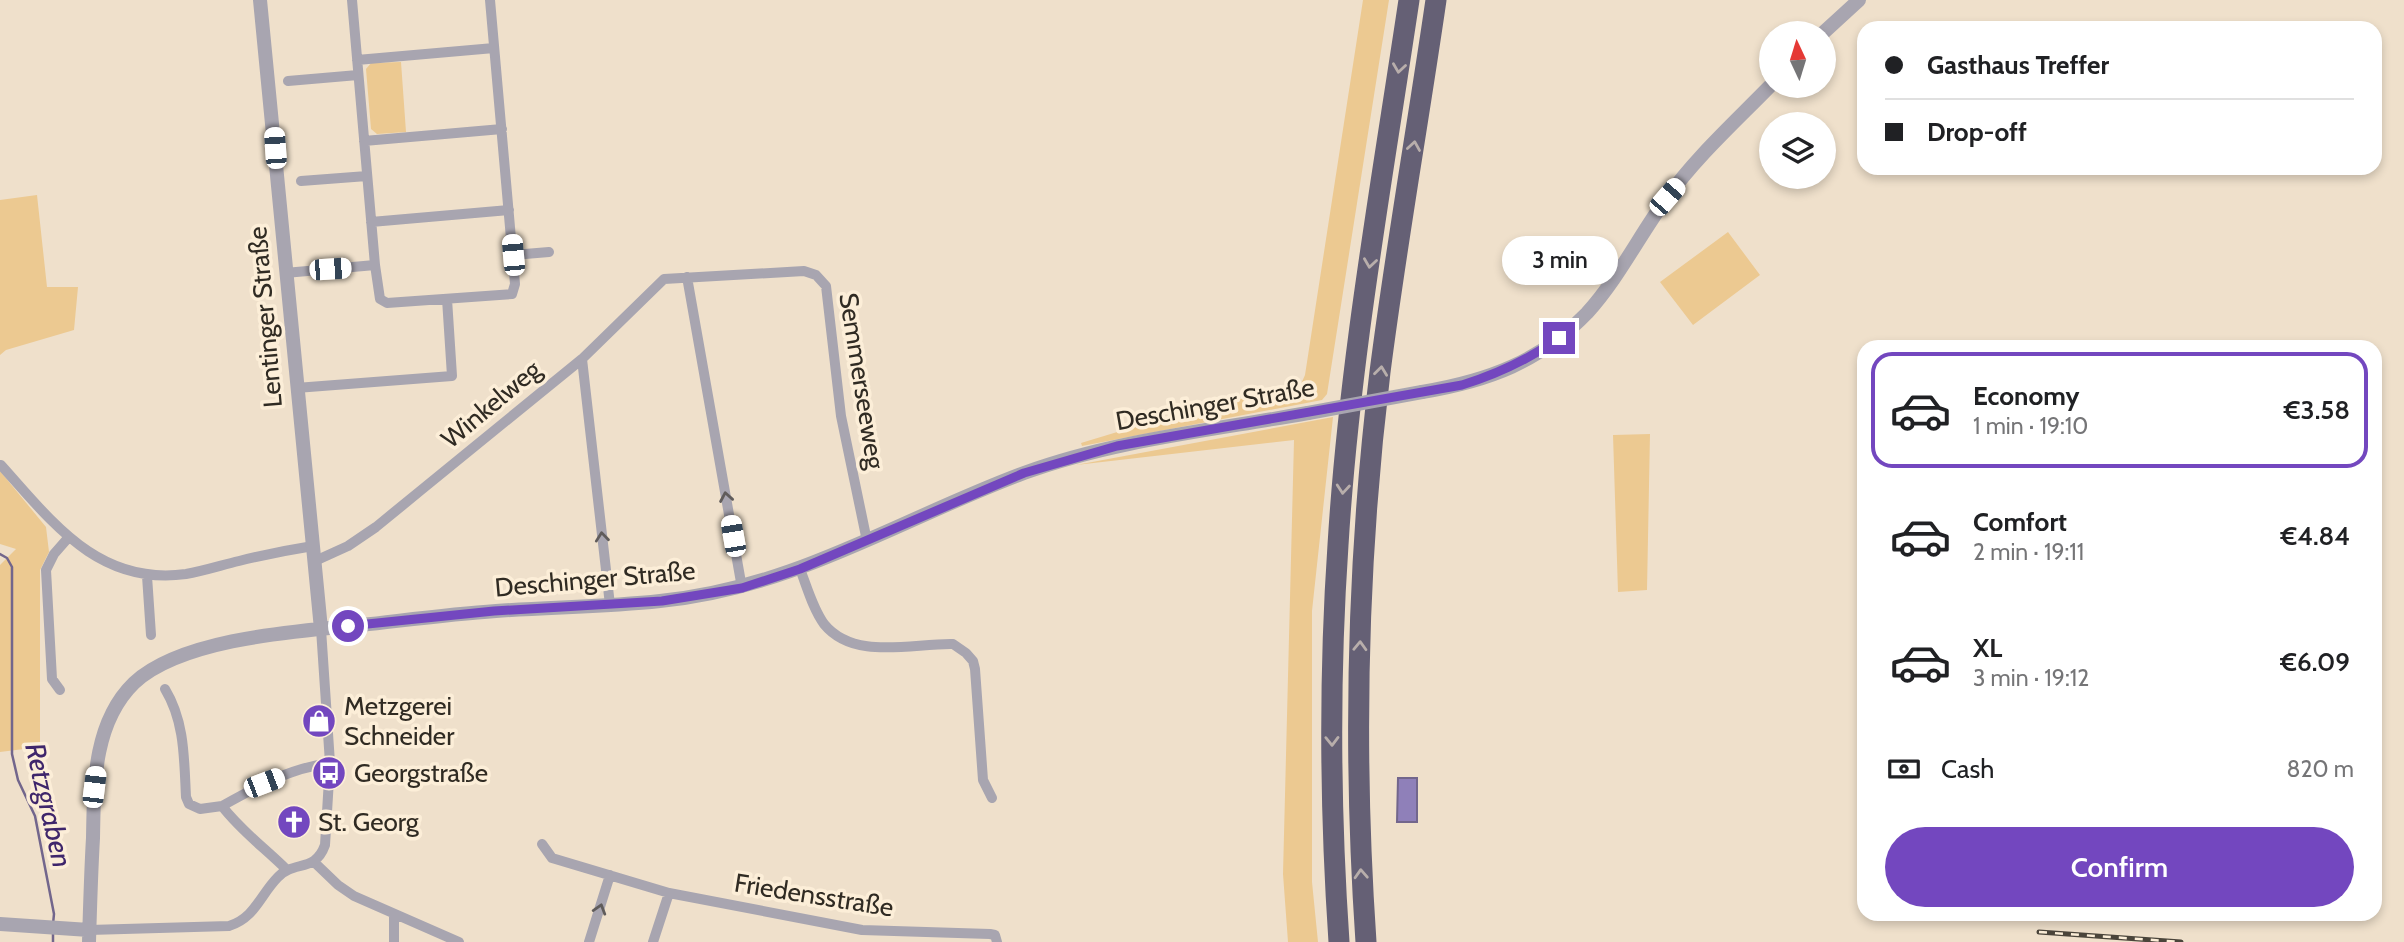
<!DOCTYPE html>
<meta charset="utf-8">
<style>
body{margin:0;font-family:Cabin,sans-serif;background:#f2f2f2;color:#202124;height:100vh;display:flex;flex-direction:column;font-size:26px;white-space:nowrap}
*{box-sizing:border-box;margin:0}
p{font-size:23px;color:#757577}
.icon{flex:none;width:38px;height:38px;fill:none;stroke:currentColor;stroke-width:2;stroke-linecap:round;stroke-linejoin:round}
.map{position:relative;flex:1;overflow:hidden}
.side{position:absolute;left:1857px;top:340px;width:525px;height:581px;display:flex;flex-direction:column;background:#fff;border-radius:21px;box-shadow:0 4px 10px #0003}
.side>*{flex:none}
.hud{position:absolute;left:1857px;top:21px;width:525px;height:154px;border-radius:21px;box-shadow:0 4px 10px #0003;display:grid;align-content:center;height:154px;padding:0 28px;background:#fff}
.needle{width:46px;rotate:356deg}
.controls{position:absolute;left:1759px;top:21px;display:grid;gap:14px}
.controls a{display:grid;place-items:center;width:77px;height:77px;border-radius:50%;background:#fff;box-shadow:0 4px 10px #0003;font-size:35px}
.end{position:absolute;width:32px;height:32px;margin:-16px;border:9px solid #7347bf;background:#fff;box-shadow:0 0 0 4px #fff}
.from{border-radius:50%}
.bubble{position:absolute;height:49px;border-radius:24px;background:#fff;box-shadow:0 4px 10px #0003;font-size:23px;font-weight:600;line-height:49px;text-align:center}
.car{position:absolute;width:21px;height:42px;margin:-21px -10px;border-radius:9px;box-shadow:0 0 5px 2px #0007;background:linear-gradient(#fff 24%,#345 0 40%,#fff 0 76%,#345 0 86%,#fff 0)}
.hud b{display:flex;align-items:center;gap:24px;height:66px;font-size:26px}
.hud b+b{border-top:2px solid #e0e0e0}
.hud i{width:18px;height:18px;background:#202124}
ul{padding:12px 0 0;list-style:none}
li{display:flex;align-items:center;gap:21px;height:116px;margin:0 14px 10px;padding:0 14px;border:4px solid transparent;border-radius:21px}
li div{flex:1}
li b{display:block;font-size:26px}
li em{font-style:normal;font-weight:600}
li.current{border-color:#7347bf}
li>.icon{width:63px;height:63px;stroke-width:1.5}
.pay{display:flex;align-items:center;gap:18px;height:77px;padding:0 28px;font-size:26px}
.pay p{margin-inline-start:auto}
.primary-button{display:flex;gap:14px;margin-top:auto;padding:14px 28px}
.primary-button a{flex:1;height:80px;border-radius:42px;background:#7347bf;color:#fff;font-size:28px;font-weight:600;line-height:80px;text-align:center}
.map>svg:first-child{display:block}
.green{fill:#ecc991}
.water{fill:#8f80b9;stroke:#72668c;stroke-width:2}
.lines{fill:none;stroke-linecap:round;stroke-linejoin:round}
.stream{stroke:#72668c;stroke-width:2.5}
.minor{stroke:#a8a5b0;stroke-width:10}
.tertiary{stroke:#a8a5b0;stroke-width:14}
.motorway{stroke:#656075;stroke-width:21}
.rail-casing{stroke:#4b453b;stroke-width:5}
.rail{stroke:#fceed8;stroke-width:2.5;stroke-dasharray:8;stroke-linecap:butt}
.tertiary-bridge{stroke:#a8a5b0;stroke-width:14}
.oneway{stroke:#b8aeab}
.oneway2{stroke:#605c5b}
.route{stroke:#7347bf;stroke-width:9}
.labels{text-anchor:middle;stroke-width:7;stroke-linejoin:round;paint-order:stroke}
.street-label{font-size:26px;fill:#302b23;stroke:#fceed8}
.poi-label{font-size:26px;fill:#302b23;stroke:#fceed8;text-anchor:start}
.water-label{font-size:28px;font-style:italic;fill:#3f266b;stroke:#fceed8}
</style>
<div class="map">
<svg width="2404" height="942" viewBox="0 0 2404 942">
<rect width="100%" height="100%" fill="#efe0cb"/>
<path class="green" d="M 1363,0 L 1389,0 L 1327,394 L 1322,400 L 1082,446 L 1081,443 L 1160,419 L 1301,384 L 1305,375 Z
M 401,62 L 406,132 L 377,134 L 371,129 L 366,69 L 371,63 Z
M 37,195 L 47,287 L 78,287 L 74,330 L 6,350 L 0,355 L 0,200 Z
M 1728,232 L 1760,275 L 1693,325 L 1660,282 Z
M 1333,417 L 1312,611 L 1312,882 L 1318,942 L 1288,942 L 1283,874 L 1294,440 L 1076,465 Z
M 1650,434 L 1647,590 L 1618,592 L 1613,435 Z
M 0,471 L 46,527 L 49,552 L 40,570 L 40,747 L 0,752 L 0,565 L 16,549 L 0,544 Z"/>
<path class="water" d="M 1398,778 L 1417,778 L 1417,822 L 1397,822 Z"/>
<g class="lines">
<path class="stream" d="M 0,554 L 7,558 L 12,567 L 12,754 L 18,780 L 35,816 L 54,914 L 53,924
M 53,942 L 53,934"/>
<path class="minor" d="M 352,0 L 375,265
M 357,60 L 494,48
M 288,81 L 358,75
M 364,141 L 502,129
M 301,181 L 367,176
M 371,222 L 509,210
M 513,255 L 549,252
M 285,273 L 375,265 L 380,299 L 387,303 L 512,294 L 515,284 L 490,0
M 687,277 L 742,588
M 582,359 L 610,605
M 296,388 L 452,376 L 447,299
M 1,465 C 53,523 99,586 186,574 C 204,571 222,565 239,561 C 263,555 288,550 313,546
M 315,561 L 348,546 L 376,527 L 420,491 L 582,359 L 664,279 L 804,271 L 816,275 L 826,286 L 841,416 L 867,541
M 800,569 C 807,587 813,609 824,624 C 854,661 912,643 953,644 L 966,653 L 973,661 L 975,669 L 983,780 L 992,798
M 147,576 L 151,635
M 165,689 C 185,722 184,759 186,797 L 189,804 L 200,809 L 222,806 C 241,831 265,848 287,870
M 60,690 L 52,679 L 46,570 L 54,554 L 68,538
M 222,806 C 256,787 290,768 330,763
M 542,844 L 552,858 L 669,893 L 862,930 L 990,934 L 995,935 L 997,942
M 314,862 L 338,885 L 354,896 L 459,942
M 394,914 L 394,942
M 89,930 L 229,926 C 255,918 260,895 278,877 C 294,860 315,873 325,845 L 330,763 L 321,629
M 589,942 L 610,875
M 653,942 L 669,893"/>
<path class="tertiary" d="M 260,0 L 321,629
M 1823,33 L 1859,0
M 1422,392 C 1488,381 1540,362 1587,313 C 1618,279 1639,236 1666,199 C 1696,157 1736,121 1771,85
M 0,924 L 89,930
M 89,942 C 90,907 91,872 93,838 C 94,785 93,723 134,683 C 182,638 299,631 362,625 C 407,620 451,614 496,611 C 550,607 605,607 660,601 C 795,588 900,519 1024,473 C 1114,440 1214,430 1308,413"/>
<path class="motorway" d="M 1339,942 C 1330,810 1329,677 1338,545 C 1349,363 1382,181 1409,0
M 1366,942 C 1353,752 1357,560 1380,372 C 1396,247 1418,124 1436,0"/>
<g class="rail-casing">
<path id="rail" d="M 2039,932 L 2181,942"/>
</g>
<use href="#rail" class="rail"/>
<path class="tertiary-bridge" d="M 1308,413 L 1422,392"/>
</g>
<defs><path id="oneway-chevron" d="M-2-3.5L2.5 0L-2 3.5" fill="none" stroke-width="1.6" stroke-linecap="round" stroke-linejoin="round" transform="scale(1.75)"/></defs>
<g class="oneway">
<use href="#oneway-chevron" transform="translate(1399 68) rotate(98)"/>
<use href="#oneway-chevron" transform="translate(1414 146) rotate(-81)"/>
<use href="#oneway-chevron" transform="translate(1370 263) rotate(98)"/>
<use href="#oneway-chevron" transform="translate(1381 371) rotate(-83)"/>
<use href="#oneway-chevron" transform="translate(1343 489) rotate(95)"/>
<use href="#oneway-chevron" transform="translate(1360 646) rotate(-88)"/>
<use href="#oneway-chevron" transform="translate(1332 741) rotate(89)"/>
<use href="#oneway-chevron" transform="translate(1361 874) rotate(-93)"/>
</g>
<g class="oneway2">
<use href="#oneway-chevron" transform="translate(726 497) rotate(-100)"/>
<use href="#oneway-chevron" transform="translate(602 537) rotate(-96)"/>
<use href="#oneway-chevron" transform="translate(600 909) rotate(-73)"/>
</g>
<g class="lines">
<path class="route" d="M 348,626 L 494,611 L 662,601 L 742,588 L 800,569 L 1024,473 L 1117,446 L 1462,385 C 1498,374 1528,360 1559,338"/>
</g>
<defs>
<g id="shop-disc" transform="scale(1.75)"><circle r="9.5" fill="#7347bf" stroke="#fceed8"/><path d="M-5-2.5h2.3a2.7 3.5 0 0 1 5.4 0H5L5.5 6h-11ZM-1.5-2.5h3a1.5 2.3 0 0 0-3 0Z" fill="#fff"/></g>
<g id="bus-disc" transform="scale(1.75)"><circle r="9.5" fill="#7347bf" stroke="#fceed8"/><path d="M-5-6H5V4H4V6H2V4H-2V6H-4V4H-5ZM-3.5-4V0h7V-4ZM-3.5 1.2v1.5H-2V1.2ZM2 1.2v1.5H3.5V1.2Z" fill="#fff"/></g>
<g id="church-disc" transform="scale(1.75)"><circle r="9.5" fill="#7347bf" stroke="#fceed8"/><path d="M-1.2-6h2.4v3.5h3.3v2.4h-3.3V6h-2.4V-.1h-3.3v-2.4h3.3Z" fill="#fff"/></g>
</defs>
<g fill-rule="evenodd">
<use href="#shop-disc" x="319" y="721"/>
<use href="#bus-disc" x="329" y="773"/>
<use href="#church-disc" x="294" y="822"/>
</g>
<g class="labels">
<g class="street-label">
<text transform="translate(265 317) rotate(-95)" y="9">Lentinger Straße</text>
<text transform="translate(862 381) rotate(81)" y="9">Semmerseeweg</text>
<text transform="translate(491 404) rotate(-40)" y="9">Winkelweg</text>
<text transform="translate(1215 404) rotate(-10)" y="9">Deschinger Straße</text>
<text transform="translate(595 579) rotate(-5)" y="9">Deschinger Straße</text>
<text transform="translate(814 895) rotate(9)" y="9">Friedensstraße</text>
</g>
<g class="poi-label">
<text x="344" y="715">Metzgerei<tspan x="344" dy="30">Schneider</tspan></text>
<text x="354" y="782">Georgstraße</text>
<text x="318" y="831">St. Georg</text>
</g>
<g class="water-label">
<text transform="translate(49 805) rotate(77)" y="10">Retzgraben</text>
</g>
</g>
</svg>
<div class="controls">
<a><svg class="needle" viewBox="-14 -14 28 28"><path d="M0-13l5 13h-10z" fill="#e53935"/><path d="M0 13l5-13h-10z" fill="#757577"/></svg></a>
<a><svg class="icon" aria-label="layers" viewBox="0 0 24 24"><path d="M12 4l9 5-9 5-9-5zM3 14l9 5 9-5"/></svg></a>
</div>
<i class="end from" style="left:348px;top:626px"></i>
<i class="end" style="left:1559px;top:338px"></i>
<div class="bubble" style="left:1502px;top:236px;width:116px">3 min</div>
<i class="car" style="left:275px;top:148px;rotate:356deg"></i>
<i class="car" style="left:1667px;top:197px;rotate:41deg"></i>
<i class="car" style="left:513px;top:255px;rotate:355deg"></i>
<i class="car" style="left:330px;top:269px;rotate:86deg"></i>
<i class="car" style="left:733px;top:536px;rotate:350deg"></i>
<i class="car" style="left:264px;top:783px;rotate:69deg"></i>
<i class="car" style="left:94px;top:787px;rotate:7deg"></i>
<div class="hud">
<b><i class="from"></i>Gasthaus Treffer</b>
<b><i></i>Drop-off</b>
</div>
<section class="side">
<ul>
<li class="current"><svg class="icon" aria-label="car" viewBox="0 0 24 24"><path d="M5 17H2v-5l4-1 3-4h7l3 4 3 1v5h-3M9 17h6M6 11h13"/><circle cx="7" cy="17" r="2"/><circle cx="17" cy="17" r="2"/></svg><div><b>Economy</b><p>1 min · 19:10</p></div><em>€3.58</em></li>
<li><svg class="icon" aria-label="car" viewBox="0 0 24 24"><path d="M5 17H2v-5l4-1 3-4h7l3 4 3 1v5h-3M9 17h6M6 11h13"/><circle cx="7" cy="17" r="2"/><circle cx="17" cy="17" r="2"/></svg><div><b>Comfort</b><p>2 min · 19:11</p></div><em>€4.84</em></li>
<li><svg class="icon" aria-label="car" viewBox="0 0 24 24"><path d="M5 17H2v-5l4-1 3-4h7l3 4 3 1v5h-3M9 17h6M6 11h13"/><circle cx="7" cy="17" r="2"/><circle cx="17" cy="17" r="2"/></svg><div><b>XL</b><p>3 min · 19:12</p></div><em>€6.09</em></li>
</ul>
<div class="pay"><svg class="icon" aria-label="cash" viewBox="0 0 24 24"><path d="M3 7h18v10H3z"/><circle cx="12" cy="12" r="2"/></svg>Cash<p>820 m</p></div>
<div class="primary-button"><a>Confirm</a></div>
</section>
</div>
